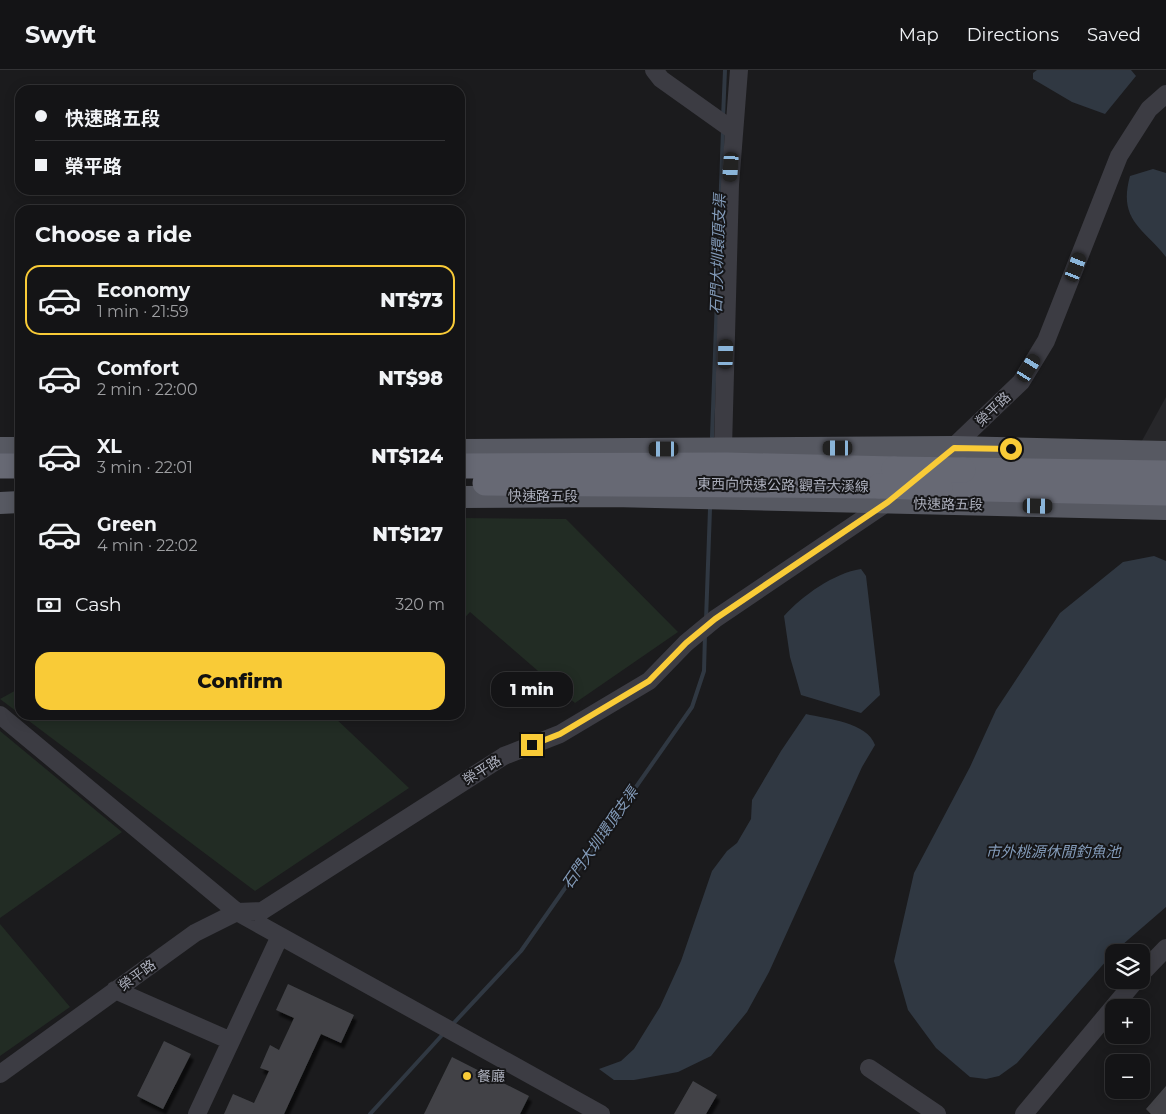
<!DOCTYPE html>
<meta charset="utf-8">
<style>
body{margin:0;font-family:Montserrat,"Noto Sans TC",sans-serif;background:#212123;color:#f1f3f6;height:100vh;display:flex;flex-direction:column;font-size:19px;white-space:nowrap}
*{box-sizing:border-box;margin:0}
p{font-size:16px;color:#9d9ea1}
.icon{flex:none;width:28px;height:28px;fill:none;stroke:currentColor;stroke-width:2;stroke-linecap:round;stroke-linejoin:round}
.map{position:relative;flex:1;overflow:hidden}
.panel{position:absolute;left:15px;top:135px;width:450px;height:515px;display:flex;flex-direction:column;background:#141416;border-radius:15px;box-shadow:0 2px 12px #0003,0 0 0 1px #333335}
.panel>*{flex:none}
.banner{position:absolute;left:15px;top:15px;width:450px;height:110px;border-radius:15px;box-shadow:0 2px 12px #0003,0 0 0 1px #333335;display:grid;align-content:center;height:110px;padding:0 20px;background:#141416}
.fabs{position:absolute;left:1105px;top:874px;display:grid;gap:10px}
.fabs a{display:grid;place-items:center;width:45px;height:45px;border-radius:10px;background:#141416;box-shadow:0 2px 12px #0003,0 0 0 1px #333335;font-size:25px}
.end{position:absolute;width:22px;height:22px;margin:-11px;border:6px solid #f9cb37;background:#111;box-shadow:0 0 0 2px #111}
.from{border-radius:50%}
.bubble{position:absolute;height:35px;border-radius:15px;background:#141416;box-shadow:0 2px 12px #0003,0 0 0 1px #333335;font-size:16px;font-weight:800;line-height:35px;text-align:center}
.car{position:absolute;width:15px;height:30px;margin:-15px -8px;border-radius:6px;box-shadow:0 0 4px 1px #0007;background:linear-gradient(#222 24%,#8ab4d8 0 40%,#222 0 76%,#8ab4d8 0 86%,#222 0)}
.banner b{display:flex;align-items:center;gap:18px;height:48px;font-size:19px}
.banner b+b{border-top:1px solid #333335}
.banner i{width:12px;height:12px;background:#f1f3f6}
ul{padding:0;list-style:none}
li{display:flex;align-items:center;gap:15px;height:70px;margin:0 10px 8px;padding:0 10px;border:2px solid transparent;border-radius:15px}
li div{flex:1}
li b{display:block;font-size:19px}
li em{font-style:normal;font-weight:800}
li.active{border-color:#f9cb37}
li>.icon{width:45px;height:45px;stroke-width:1.5}
h2{padding:0 20px;font-size:22px;line-height:60px}
.pay{display:flex;align-items:center;gap:12px;height:55px;padding:0 20px;font-size:19px}
.pay p{margin-inline-start:auto}
.primary-button{display:flex;gap:10px;margin-top:auto;padding:10px 20px}
.primary-button a{flex:1;height:58px;border-radius:15px;background:#f9cb37;color:#111;font-size:20px;font-weight:800;line-height:58px;text-align:center}
header{display:flex;align-items:center;gap:30px;box-sizing:border-box;height:70px;padding:0 25px;background:#141416;border-bottom:1px solid #333335}
header strong{font-size:24px}
nav{display:flex;gap:28px;margin-inline-start:auto;font-size:18px}
.map>svg:first-child{display:block}
.built{fill:#27272a}
.green{fill:#222c24}
.water{fill:#303842}
.lines{fill:none;stroke-linecap:round;stroke-linejoin:round}
.stream{stroke:#303842;stroke-width:4}
.building{fill:#424347;filter:url(#shadow)}
.minor{stroke:#3c3c43;stroke-width:18}
.major{stroke:#575962;stroke-width:22}
.highway{stroke:#676974;stroke-width:25}
.highway-bridge{stroke:#676974;stroke-width:25}
.route{stroke:#f9cb37;stroke-width:6}
.poi-dot{fill:#f9cb37;stroke:#161618;stroke-width:2}
.labels{text-anchor:middle;stroke-width:4;stroke-linejoin:round;paint-order:stroke}
.street-label{font-size:14px;fill:#adb0bd;stroke:#161618}
.poi-label{font-size:14px;fill:#adb0bd;stroke:#161618;text-anchor:start}
.water-label{font-size:15px;font-style:italic;fill:#839bb9;stroke:#161618}
</style>
<header>
<strong>Swyft</strong>
<nav><a>Map</a><a>Directions</a><a>Saved</a></nav>
</header>
<div class="map">
<svg width="1166" height="1044" viewBox="0 0 1166 1044">
<defs>
<filter id="shadow"><feDropShadow dx="3" dy="5.5" stdDeviation="1" flood-color="#0009"/></filter>
</defs>
<rect width="100%" height="100%" fill="#1b1b1d"/>
<path class="built" d="M 1166,327 L 1166,378 L 1138,378 Z"/>
<path class="green" d="M 460,448 L 566,449 L 678,562 L 575,633 L 470,542 L 460,553 Z
M 20,618 L 20,644 L 0,629 Z
M 21,645 L 332,645 L 409,718 L 255,821 Z
M 0,661 L 122,762 L 0,848 Z
M 0,854 L 70,937 L 0,986 Z"/>
<path class="water" d="M 1037,0 L 1131,0 L 1136,6 L 1105,44 L 1072,32 L 1033,9 L 1033,3 Z
M 1153,99 L 1166,103 L 1166,187 C 1142,157 1118,150 1130,106 Z
M 1154,486 L 1166,491 L 1166,837 L 1114,882 L 1017,993 L 999,1006 L 986,1009 L 970,1007 L 936,978 L 908,940 L 894,891 L 914,803 L 970,697 L 996,640 L 1060,543 L 1123,492 Z
M 861,499 L 866,506 L 880,625 L 861,643 L 801,625 L 790,587 L 784,546 C 802,526 834,503 861,499 Z
M 806,644 C 827,649 867,652 875,675 L 862,697 L 769,902 L 747,942 L 711,986 L 678,1002 L 634,1010 L 614,1010 L 599,999 L 621,991 L 634,979 L 660,937 L 681,891 L 712,801 L 727,781 L 737,773 L 751,749 L 752,730 L 781,681 Z"/>
<g class="lines">
<path class="stream" d="M 723,48 L 725,0
M 712,367 L 723,60
M 706,550 L 710,439
M 451,956 L 521,881 L 692,637 L 704,601 L 705,564
M 370,1044 L 444,963"/>
</g>
<path class="building" d="M 288,914 L 354,945 L 341,973 L 321,964 L 284,1044 L 224,1044 L 233,1024 L 254,1033 L 269,1001 L 260,998 L 270,975 L 279,980 L 294,948 L 276,940 Z
M 164,971 L 191,984 L 163,1039 L 137,1026 Z
M 452,987 L 529,1026 L 520,1044 L 424,1044 Z
M 693,1011 L 717,1025 L 706,1044 L 674,1044 Z
M 1166,1016 L 1166,1044 L 1151,1044 L 1146,1039 Z"/>
<g class="lines">
<path class="minor" d="M 654,0 L 661,9 L 734,61
M 723,378 L 730,115 L 739,0
M 947,383 L 1021,312 L 1046,271 L 1119,86 L 1149,39 L 1166,24
M 0,645 L 237,842 L 601,1044
M 1141,904 L 1166,878
M 115,920 L 231,971
M 869,998 L 937,1044
M 0,1004 L 195,863 L 237,842 L 262,841 L 504,686 L 560,664 L 649,611 L 686,573 L 715,549 L 891,430
M 197,1044 L 280,866
M 1024,1044 L 1136,910"/>
<path class="major" d="M 0,378 L 20,378
M 460,380 L 953,377 L 1166,382
M 460,427 L 613,426 L 1166,439
M 0,433 L 20,432"/>
<path class="highway" d="M 0,396 L 20,396
M 460,396 L 727,395 L 894,399
M 963,400 L 1166,403
M 485,413 L 879,416
M 940,418 L 1166,423"/>
<path class="highway-bridge" d="M 894,399 L 963,400
M 879,416 L 940,418"/>
</g>
<g class="lines">
<path class="route" d="M 532,675 L 560,664 L 649,611 L 686,573 L 715,549 L 888,432 L 954,378 L 1011,379"/>
</g>
<circle class="poi-dot" cx="467" cy="1006" r="5"/>
<g class="labels">
<g class="street-label">
<text transform="translate(993 339) rotate(-44)" y="5">榮平路</text>
<text transform="translate(783 415) rotate(1)" y="5">東西向快速公路 觀音大溪線</text>
<text x="543" y="431">快速路五段</text>
<text transform="translate(948 434) rotate(1)" y="5">快速路五段</text>
<text transform="translate(482 700) rotate(-32)" y="5">榮平路</text>
<text transform="translate(137 905) rotate(-36)" y="5">榮平路</text>
</g>
<g class="poi-label">
<text x="477" y="1011">餐廳</text>
</g>
<g class="water-label">
<text transform="translate(718 184) rotate(-88)" y="5">石門大圳環頂支渠</text>
<text transform="translate(600 768) rotate(-55)" y="5">石門大圳環頂支渠</text>
<text x="1053" y="787">市外桃源休閒釣魚池</text>
</g>
</g>
</svg>
<div class="fabs">
<a><svg class="icon" aria-label="layers" viewBox="0 0 24 24"><path d="M12 4l9 5-9 5-9-5zM3 14l9 5 9-5"/></svg></a>
<a>+</a>
<a>−</a>
</div>
<i class="end from" style="left:1011px;top:379px"></i>
<i class="end" style="left:532px;top:675px"></i>
<div class="bubble" style="left:491px;top:602px;width:82px">1 min</div>
<i class="car" style="left:731px;top:97px;rotate:184deg"></i>
<i class="car" style="left:1076px;top:197px;rotate:21deg"></i>
<i class="car" style="left:726px;top:284px;rotate:2deg"></i>
<i class="car" style="left:1029px;top:298px;rotate:32deg"></i>
<i class="car" style="left:838px;top:378px;rotate:270deg"></i>
<i class="car" style="left:664px;top:379px;rotate:270deg"></i>
<i class="car" style="left:1038px;top:436px;rotate:91deg"></i>
<div class="banner">
<b><i class="from"></i>快速路五段</b>
<b><i></i>榮平路</b>
</div>
<section class="panel">
<h2>Choose a ride</h2>
<ul>
<li class="active"><svg class="icon" aria-label="car" viewBox="0 0 24 24"><path d="M5 17H2v-5l4-1 3-4h7l3 4 3 1v5h-3M9 17h6M6 11h13"/><circle cx="7" cy="17" r="2"/><circle cx="17" cy="17" r="2"/></svg><div><b>Economy</b><p>1 min · 21:59</p></div><em>NT$73</em></li>
<li><svg class="icon" aria-label="car" viewBox="0 0 24 24"><path d="M5 17H2v-5l4-1 3-4h7l3 4 3 1v5h-3M9 17h6M6 11h13"/><circle cx="7" cy="17" r="2"/><circle cx="17" cy="17" r="2"/></svg><div><b>Comfort</b><p>2 min · 22:00</p></div><em>NT$98</em></li>
<li><svg class="icon" aria-label="car" viewBox="0 0 24 24"><path d="M5 17H2v-5l4-1 3-4h7l3 4 3 1v5h-3M9 17h6M6 11h13"/><circle cx="7" cy="17" r="2"/><circle cx="17" cy="17" r="2"/></svg><div><b>XL</b><p>3 min · 22:01</p></div><em>NT$124</em></li>
<li><svg class="icon" aria-label="car" viewBox="0 0 24 24"><path d="M5 17H2v-5l4-1 3-4h7l3 4 3 1v5h-3M9 17h6M6 11h13"/><circle cx="7" cy="17" r="2"/><circle cx="17" cy="17" r="2"/></svg><div><b>Green</b><p>4 min · 22:02</p></div><em>NT$127</em></li>
</ul>
<div class="pay"><svg class="icon" aria-label="cash" viewBox="0 0 24 24"><path d="M3 7h18v10H3z"/><circle cx="12" cy="12" r="2"/></svg>Cash<p>320 m</p></div>
<div class="primary-button"><a>Confirm</a></div>
</section>
</div>
